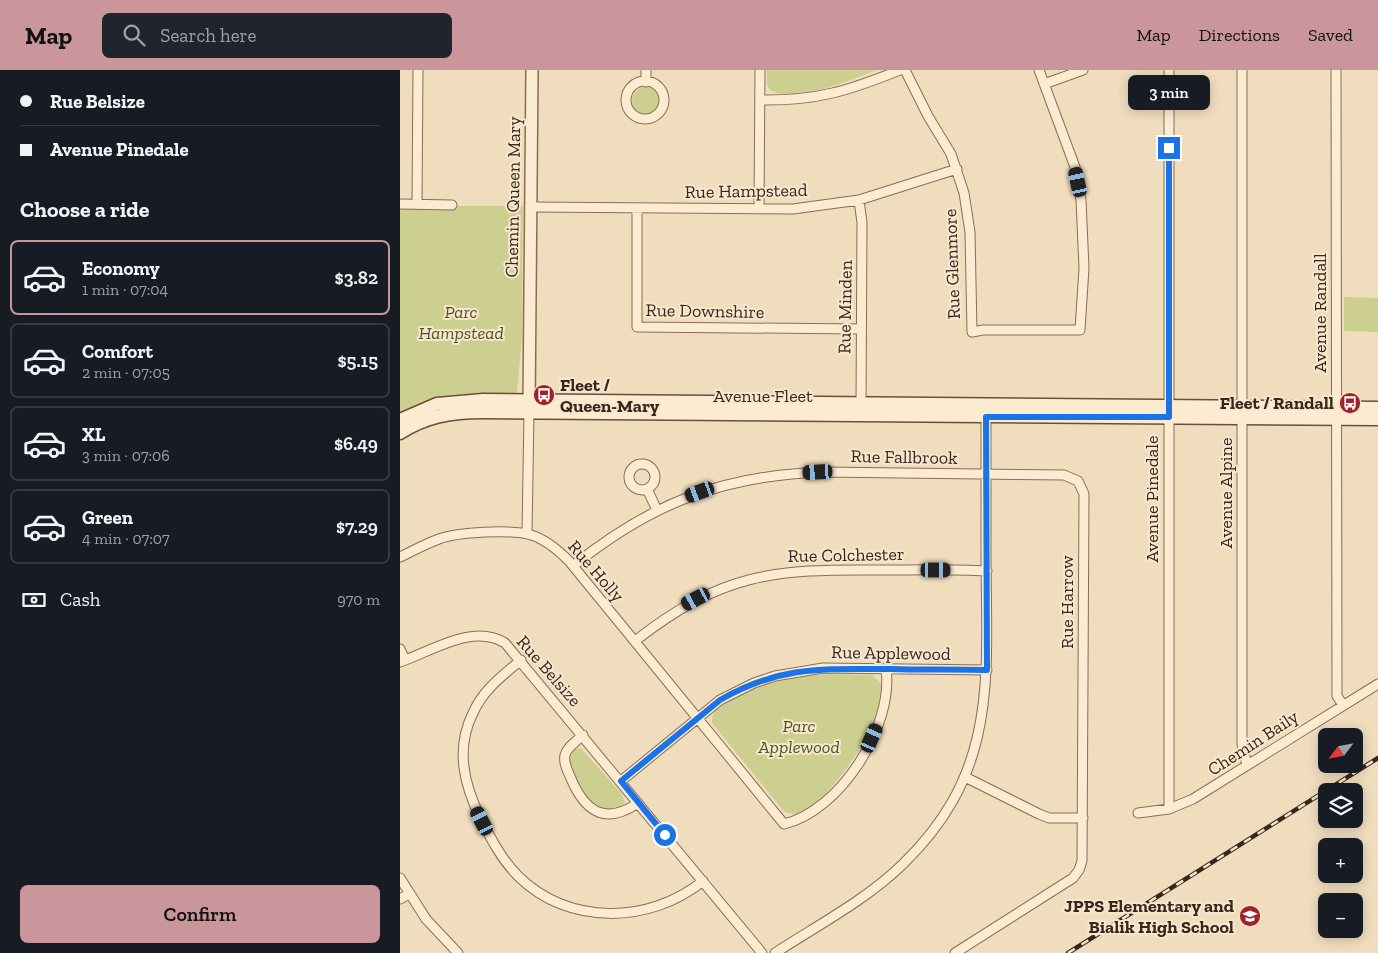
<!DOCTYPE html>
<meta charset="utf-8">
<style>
body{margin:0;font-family:"Zilla Slab",serif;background:#20242c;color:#f1f3f6;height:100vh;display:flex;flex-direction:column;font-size:19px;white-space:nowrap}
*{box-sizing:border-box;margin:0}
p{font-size:16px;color:#9ea1a6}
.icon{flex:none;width:28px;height:28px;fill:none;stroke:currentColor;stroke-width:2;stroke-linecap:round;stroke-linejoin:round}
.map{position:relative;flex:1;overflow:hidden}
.sheet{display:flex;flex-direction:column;background:#171b24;width:400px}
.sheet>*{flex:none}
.top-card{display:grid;align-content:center;height:110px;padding:0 20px;background:#171b24}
.needle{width:32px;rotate:238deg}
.controls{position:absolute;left:918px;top:658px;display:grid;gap:10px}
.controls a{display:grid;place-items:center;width:45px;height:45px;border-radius:8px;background:#171b24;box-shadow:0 2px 12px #0003;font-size:25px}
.end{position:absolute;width:22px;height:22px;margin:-11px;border:6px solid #1a73e8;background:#fff;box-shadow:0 0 0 2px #fff}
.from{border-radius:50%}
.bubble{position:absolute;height:35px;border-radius:8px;background:#171b24;box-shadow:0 2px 12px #0003;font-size:16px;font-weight:600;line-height:35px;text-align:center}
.car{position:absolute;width:15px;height:30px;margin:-15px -8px;border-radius:6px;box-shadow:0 0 4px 1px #0007;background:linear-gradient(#222 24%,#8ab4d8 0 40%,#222 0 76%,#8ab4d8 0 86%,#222 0)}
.top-card b{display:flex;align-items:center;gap:18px;height:48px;font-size:19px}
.top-card b+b{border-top:1px solid #363941}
.top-card i{width:12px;height:12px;background:#f1f3f6}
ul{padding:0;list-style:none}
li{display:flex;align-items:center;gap:15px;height:75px;margin:0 10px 8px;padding:0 10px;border:2px solid #363941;border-radius:8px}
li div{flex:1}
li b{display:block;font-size:19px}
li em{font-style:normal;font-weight:600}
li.selected{border-color:#cb959c}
li>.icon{width:45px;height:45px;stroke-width:1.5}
h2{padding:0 20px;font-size:22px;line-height:60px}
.pay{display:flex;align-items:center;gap:12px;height:55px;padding:0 20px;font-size:19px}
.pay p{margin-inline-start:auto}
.button{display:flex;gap:10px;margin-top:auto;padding:10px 20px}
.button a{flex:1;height:58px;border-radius:8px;background:#cb959c;color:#111;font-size:20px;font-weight:600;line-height:58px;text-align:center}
header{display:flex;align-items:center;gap:30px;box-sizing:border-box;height:70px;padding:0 25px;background:#cb959c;color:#111}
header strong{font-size:24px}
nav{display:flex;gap:28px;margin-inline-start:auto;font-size:18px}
.search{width:350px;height:45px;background:#20242c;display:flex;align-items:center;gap:12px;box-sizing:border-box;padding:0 18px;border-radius:8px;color:#9ea1a6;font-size:19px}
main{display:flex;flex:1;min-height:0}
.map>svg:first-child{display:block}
.green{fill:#cdcf91}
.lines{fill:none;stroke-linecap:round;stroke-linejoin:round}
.minor-casing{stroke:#8a6c56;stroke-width:11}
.tertiary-casing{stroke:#8a6c56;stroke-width:14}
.secondary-casing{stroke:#6b4d39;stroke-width:15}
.minor{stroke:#fbebd1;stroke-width:9}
.tertiary{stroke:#fbebd1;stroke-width:11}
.secondary{stroke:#fbebd1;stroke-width:12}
.rail-casing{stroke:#38261b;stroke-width:4.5}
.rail{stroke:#f7e7ce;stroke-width:2.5;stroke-dasharray:8;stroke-linecap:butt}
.route{stroke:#1a73e8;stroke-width:6}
.labels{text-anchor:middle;stroke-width:4;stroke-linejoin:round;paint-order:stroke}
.street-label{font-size:18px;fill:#38261b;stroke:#f7e7ce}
.park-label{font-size:18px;font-style:italic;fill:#4d5620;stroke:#f7e7ce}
.poi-label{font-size:18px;font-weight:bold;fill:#38261b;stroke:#f7e7ce;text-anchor:end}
</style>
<header>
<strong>Map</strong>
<div class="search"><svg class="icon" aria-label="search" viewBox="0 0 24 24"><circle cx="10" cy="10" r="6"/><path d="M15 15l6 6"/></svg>Search here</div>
<nav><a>Map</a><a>Directions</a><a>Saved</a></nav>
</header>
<main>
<section class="sheet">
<div class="top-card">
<b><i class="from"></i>Rue Belsize</b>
<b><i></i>Avenue Pinedale</b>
</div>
<h2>Choose a ride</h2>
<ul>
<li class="selected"><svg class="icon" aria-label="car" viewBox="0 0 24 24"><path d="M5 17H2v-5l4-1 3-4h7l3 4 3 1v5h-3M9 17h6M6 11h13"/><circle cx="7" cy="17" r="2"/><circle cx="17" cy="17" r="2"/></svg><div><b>Economy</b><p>1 min · 07:04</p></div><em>$3.82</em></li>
<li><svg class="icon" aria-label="car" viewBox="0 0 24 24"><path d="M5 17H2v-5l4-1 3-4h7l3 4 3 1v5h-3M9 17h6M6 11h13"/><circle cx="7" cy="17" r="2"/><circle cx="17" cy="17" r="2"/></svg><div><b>Comfort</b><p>2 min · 07:05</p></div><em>$5.15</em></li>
<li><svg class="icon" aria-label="car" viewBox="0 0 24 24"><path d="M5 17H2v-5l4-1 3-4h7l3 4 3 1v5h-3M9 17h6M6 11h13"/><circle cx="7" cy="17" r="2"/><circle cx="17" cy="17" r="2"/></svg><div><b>XL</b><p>3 min · 07:06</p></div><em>$6.49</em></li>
<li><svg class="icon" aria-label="car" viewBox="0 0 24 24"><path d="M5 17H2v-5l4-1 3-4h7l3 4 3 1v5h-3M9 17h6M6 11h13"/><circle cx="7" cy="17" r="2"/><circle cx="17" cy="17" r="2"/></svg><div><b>Green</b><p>4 min · 07:07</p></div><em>$7.29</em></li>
</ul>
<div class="pay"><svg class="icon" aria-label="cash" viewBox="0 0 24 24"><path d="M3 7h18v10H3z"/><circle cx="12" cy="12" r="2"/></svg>Cash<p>970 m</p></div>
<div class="button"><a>Confirm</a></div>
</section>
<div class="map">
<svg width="978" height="883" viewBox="0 0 978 883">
<rect width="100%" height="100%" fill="#f0ddbe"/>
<path class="green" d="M 367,0 L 477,0 C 454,9 392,35 370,20 L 367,15 Z
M232 31a14 14 0 1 1 28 0a14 14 0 1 1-28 0Z
M 52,136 L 123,136 L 122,267 L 117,323 L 51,325 L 25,332 L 0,343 L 0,139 L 52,139 Z
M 944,227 L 978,228 L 978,262 L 944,261 Z
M 423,604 L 473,605 L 481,614 C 481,631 474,651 467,666 C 458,685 405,764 382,739 L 312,653 C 307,623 400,605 423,604 Z
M 181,678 L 221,723 L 225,732 L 220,739 C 190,745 176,714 169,690 L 174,679 Z"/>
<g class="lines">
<g class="minor-casing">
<path id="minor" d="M 505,0 L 528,46 L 551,84 L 564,123 L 570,162 L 572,262 L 583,260 L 680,260 L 684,198 L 681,130 L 675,97 L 639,0
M 842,0 L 842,674 L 847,695
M 936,0 L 937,626 L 943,635
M226 30a19 19 0 1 1 38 0a19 19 0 1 1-38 0Z
M 246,12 L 246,0
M 644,14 L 683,0
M 360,30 C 416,31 448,21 500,0
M 459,130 L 462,153 L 461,339
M 0,134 L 52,135
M 17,134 L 18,0
M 130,137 L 393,139 L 459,130 L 557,99
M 237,138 L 237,257 L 461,259
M 359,139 L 360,0
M229 407a13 13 0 1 1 26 0a13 13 0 1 1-26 0Z
M 247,419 L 257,440
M 127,464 L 129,342
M 0,487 C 13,481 25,474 39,469 C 58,462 111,459 131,465 C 145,469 158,480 169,491 L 384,754 C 440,741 494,656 486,599
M 173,496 C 251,433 324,405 424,402 L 664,405 L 678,411 L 684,424 L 682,791 L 679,800 L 673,808 L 555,883
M 235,571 C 322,503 373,499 480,500 C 515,500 551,499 587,501
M 0,579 L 5,590
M 121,590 C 102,606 83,620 73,643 C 55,679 64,715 81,749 C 91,769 102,790 118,806 C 168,856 250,854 303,811
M 0,592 C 32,581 73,553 105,573 L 362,883
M 183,665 C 177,671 167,677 165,685 C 163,694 169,703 172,711 C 187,744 207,754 238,733
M 565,707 L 639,744 L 649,748 L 683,748
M 221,711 L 320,630 L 354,613 L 375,606 L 423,598 L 587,600
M 769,739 L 769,0
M 738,743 L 769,739 L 793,729 L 978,614
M 0,808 L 26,849 L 58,883
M 0,829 L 9,824
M 375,883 C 418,855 466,830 503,794 C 597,703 587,612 586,492 C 586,442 586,391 586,341"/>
</g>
<g class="tertiary-casing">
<path id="tertiary" d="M 129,338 L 132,0"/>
</g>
<g class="secondary-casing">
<path id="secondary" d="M 0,350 L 37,334 L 83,330 L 978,338
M 0,363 C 26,346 52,342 83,342 L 978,349"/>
</g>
<use href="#minor" class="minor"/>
<use href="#tertiary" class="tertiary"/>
<use href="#secondary" class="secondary"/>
<g class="rail-casing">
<path id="rail" d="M 668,883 L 978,688"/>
</g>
<use href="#rail" class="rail"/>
</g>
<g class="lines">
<path class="route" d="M 265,765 L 221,711 L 320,630 C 381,595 423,599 491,599 C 523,600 555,599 587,600 L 586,347 L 769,347 L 769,78"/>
</g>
<defs>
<g id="bus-disc" transform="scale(1.125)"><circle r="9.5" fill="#9c222e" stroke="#f7e7ce"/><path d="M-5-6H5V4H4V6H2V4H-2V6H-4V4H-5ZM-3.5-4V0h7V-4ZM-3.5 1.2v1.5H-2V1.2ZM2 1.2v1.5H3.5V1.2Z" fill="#fff"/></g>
<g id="school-disc" transform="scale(1.125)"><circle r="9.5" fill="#9c222e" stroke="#f7e7ce"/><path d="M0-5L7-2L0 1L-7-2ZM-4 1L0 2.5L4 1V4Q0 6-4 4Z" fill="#fff"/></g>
</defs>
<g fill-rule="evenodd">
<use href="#bus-disc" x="144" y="325"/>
<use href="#bus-disc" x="950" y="333"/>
<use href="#school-disc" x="850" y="846"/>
</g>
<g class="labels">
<g class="street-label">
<text transform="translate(346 121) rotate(-1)" y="6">Rue Hampstead</text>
<text transform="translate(113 127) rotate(-89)" y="6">Chemin Queen Mary</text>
<text transform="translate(552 194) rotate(-92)" y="6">Rue Glenmore</text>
<text transform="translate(445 237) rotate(-89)" y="6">Rue Minden</text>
<text transform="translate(305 241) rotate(1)" y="6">Rue Downshire</text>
<text transform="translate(920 243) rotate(-90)" y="6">Avenue Randall</text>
<text x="363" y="332">Avenue Fleet</text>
<text transform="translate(504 387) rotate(1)" y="6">Rue Fallbrook</text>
<text transform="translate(826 423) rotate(-90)" y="6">Avenue Alpine</text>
<text transform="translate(752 429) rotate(-90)" y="6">Avenue Pinedale</text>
<text transform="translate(446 485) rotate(-1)" y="6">Rue Colchester</text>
<text transform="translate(196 501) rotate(49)" y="6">Rue Holly</text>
<text transform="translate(667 532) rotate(-90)" y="6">Rue Harrow</text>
<text transform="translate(491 583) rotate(1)" y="6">Rue Applewood</text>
<text transform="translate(149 601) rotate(49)" y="6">Rue Belsize</text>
<text transform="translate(853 673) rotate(-33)" y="6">Chemin Baily</text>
</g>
<g class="park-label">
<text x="61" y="248">Parc<tspan x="61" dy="21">Hampstead</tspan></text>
<text x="399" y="662">Parc<tspan x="399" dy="21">Applewood</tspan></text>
</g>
<g class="poi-label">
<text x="160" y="321" text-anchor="start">Fleet /<tspan x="160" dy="21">Queen-Mary</tspan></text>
<text x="934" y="339">Fleet / Randall</text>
<text x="834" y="842">JPPS Elementary and<tspan x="834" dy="21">Bialik High School</tspan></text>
</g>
</g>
</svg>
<div class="controls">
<a><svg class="needle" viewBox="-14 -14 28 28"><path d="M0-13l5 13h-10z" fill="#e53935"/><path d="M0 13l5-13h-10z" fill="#9ea1a6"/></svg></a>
<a><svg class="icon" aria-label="layers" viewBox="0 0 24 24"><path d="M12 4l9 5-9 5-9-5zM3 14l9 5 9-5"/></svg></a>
<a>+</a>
<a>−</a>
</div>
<i class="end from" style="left:265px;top:765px"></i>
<i class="end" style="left:769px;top:78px"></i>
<div class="bubble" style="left:728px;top:5px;width:82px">3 min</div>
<i class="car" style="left:678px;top:112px;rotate:348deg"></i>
<i class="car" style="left:418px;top:402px;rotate:267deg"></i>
<i class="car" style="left:300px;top:422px;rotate:250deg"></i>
<i class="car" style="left:536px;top:500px;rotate:90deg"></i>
<i class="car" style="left:296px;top:529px;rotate:242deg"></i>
<i class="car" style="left:472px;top:668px;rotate:24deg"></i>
<i class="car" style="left:82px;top:751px;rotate:333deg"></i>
</div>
</main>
